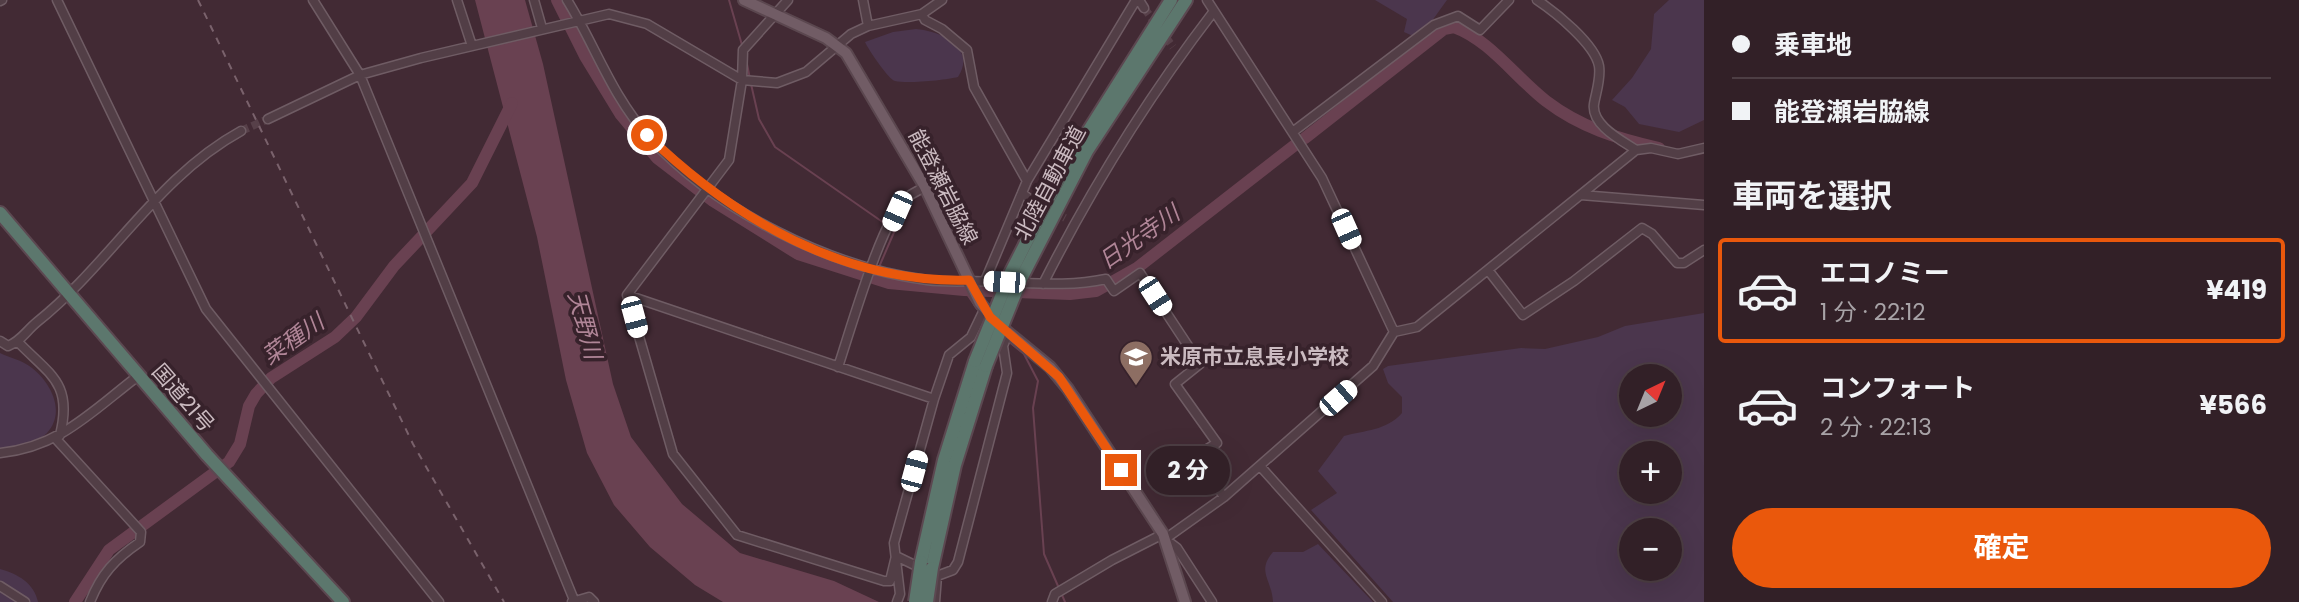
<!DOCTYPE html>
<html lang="ja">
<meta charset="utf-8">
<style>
body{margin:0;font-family:Poppins,"Noto Sans JP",sans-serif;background:#3d2d33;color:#f1f3f6;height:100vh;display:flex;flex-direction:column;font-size:26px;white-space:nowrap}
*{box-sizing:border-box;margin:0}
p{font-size:23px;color:#a8a3a7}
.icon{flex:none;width:38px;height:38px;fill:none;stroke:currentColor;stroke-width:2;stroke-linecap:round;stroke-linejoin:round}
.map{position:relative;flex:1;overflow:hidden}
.drawer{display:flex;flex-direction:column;background:#322027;width:595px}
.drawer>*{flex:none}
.top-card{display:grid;align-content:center;height:154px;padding:0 28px;background:#322027}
.needle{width:46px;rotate:43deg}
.tools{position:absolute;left:1619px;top:364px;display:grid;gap:14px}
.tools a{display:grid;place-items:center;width:63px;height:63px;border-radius:50%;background:#322027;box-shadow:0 7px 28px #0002,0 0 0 2px #4d3e44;font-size:35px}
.end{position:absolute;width:32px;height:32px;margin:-16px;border:9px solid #ea580c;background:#fff;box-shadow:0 0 0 4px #fff}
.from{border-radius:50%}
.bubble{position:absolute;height:49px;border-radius:24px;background:#322027;box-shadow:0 7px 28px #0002,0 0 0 2px #4d3e44;font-size:23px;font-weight:700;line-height:49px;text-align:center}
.car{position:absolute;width:21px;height:42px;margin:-21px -10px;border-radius:9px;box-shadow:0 0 5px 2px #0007;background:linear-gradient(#fff 24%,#345 0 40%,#fff 0 76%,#345 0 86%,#fff 0)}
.top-card b{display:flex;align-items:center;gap:24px;height:66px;font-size:26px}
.top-card b+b{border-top:2px solid #4d3e44}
.top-card i{width:18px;height:18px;background:#f1f3f6}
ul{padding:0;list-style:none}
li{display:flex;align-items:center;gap:21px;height:105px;margin:0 14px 10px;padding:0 14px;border:4px solid transparent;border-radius:7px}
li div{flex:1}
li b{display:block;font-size:26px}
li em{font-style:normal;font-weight:700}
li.current{border-color:#ea580c}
li>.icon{width:63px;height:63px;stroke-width:1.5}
h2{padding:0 28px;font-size:32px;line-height:84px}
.primary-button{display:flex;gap:14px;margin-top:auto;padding:14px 28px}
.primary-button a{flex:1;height:80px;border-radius:42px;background:#ea580c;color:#fff;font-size:28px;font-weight:700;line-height:80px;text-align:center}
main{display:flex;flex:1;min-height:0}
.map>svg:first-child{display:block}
.green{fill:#4b364d;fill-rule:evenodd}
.water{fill:#694151}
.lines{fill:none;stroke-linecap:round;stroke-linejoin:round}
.stream{stroke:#694151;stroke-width:2}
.river{stroke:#694151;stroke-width:12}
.minor-tunnel{stroke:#574049;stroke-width:8;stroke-dasharray:8 4;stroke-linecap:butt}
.minor-casing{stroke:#6f5c64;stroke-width:11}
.major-casing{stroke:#5b474f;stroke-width:14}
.highway-casing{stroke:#5c4851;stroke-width:16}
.minor{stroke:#523e46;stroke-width:8}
.major{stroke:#715c65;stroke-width:10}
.highway{stroke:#5c776d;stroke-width:12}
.rail{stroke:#7a626c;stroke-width:2;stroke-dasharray:7 7;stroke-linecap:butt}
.highway-bridge-casing{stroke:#5c4851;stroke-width:16;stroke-linecap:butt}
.highway-bridge{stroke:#5c776d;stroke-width:12}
.route{stroke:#ea580c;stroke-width:9}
.labels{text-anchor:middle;stroke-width:7;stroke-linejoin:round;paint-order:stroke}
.street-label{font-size:21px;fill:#cbbbc1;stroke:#37222b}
.poi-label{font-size:21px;font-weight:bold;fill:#cbbbc1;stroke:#37222b;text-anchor:start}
.water-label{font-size:23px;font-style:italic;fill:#b08597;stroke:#37222b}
</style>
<main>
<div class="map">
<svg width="1704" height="602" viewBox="0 0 1704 602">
<rect width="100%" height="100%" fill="#422a34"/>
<path class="green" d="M 1375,0 L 1447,0 L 1429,25 L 1413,36 L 1404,32 L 1407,19 Z
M 1669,0 L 1704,0 L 1704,120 L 1679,132 L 1639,124 L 1625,107 L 1612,100 L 1632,78 L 1651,49 L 1654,14 Z
M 916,29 C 941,31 977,48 958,77 C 946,80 907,84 895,81 C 889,80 868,49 865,42 L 893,32 Z
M 1704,313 L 1704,602 L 1393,602 L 1311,510 L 1337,493 L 1318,471 L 1344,436 C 1365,430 1386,431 1402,413 L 1402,397 L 1388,383 L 1383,369 L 1388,366 L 1521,348 L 1545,349 L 1598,337 L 1625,326 ZM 1631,376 L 1670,376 L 1670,415 L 1631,415 ZM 1631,453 L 1670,453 L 1670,492 L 1631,492 ZM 1631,530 L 1670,530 L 1670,569 L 1631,569 Z
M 0,353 C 8,357 18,359 26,364 C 48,377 68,410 47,433 C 36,444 14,446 0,449 Z
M 1318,544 L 1373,602 L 1273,602 C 1272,579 1256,572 1273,552 L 1303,552 Z
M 0,569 C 18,574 34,583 38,602 L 0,602 Z"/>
<path class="water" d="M 475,0 L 525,0 L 543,64 L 613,384 L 631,437 L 682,504 L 740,553 L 834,581 L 879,602 L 723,602 L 695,585 L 650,547 L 614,505 L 587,453 L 566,380 L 537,237 Z"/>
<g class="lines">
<path class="stream" d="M 729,0 L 742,45
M 747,64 L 750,79
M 751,84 L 759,119 L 775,147 L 884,223
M 879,267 L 895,230 L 892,228
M 961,285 L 977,309
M 1008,341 L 1024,354 L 1038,381 L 1033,408 L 1044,554 L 1058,586
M 1062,595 L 1065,602"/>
<path class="river" d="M 557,0 L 585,56 L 621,115 L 657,158 L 713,201 L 798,254 L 889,283 L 964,290 L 1070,294 L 1096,291 L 1137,268 L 1295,145
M 1305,138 L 1444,29 L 1454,27 C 1490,40 1516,78 1546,101 C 1580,127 1618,139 1659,148
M 75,602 L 109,550 L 229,462 L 240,444 L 249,406 L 256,394 L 271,378 L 335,337 L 356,317 L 394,266 L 472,183 L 512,103"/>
<path class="minor-tunnel" d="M 1144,8 L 1173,47
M 241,131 L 268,119
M 1032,201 L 1065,218"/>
<g class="minor-casing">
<path id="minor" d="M 57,0 L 206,309 L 439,602
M 313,0 L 360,75 L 574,600
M 457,0 L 472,46
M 534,0 L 542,28
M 567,0 C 595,45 612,97 649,137 C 716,210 828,267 927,280 C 949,283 973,280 996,282 C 1033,283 1069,287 1106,279 L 1114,291 L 1140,273 L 1200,364 L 1175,384 L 1217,443 L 1196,456 L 1224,497
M 788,0 L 743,50 L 742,80 L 729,160 L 627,295 L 673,454 L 737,535 L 884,581 L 890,581 L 896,556 L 937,576 L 953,570 L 958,562 L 1007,373 L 1003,346 L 1008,333
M 863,0 L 868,26
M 1139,0 L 1144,8
M 1207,0 L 1322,178 L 1394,332 L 1373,366 L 1224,497 L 1165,539 L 1177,548 L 1212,602
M 1537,0 C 1555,12 1595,44 1599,66 C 1601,79 1596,92 1594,104 C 1591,125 1621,140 1636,150
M 0,1 L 2,0
M 922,14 L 925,20 L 942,29 L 967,50 L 974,87 L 1027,181
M 268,119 L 360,75 L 421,58 L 609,14 L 647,24 L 742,80 L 777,83 L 806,72 L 851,34 L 868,26 L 922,14 L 942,0
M 1294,131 L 1434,25 L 1458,16 L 1480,30 L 1509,0
M 1022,193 L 1032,201
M 1581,195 L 1704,205
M 1488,270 L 1523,315 L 1574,281 L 1642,228 L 1652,234 L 1677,263 L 1684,263 L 1704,250
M 985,281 L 1027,181 L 1136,0
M 1043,284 C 1092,187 1148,97 1214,11
M 627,295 L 934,399
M 1394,332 L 1417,327 L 1636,150 L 1651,148 L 1678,154 L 1704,148
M 0,341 L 8,346 C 21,341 26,331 37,322 C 110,264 157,177 241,131
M 18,342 C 50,375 73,383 60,435
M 838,367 C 850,332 881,220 906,198 C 911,194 919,190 925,187
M 56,439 L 141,532 L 140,542 C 115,559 101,574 90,602
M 0,453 C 60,447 92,411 138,376
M 1260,466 L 1382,602
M 0,586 L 25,602
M 572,602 L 589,597 L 594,602
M 897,602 L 900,594 L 894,543 L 934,399 L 949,355 L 971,337 L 984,310
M 935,602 L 937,576
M 1052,602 L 1055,594 L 1112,560 L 1163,534"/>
</g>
<g class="major-casing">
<path id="major" d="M 744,0 L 826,38 L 846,53 L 925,187 L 980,303 L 1000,326 L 1050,367 L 1068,389 L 1163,534 L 1185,602"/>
</g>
<g class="highway-casing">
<path id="highway" d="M 0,213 L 207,455 L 343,602
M 1011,272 L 1060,176 L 1171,0
M 1022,277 L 1087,151 L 1186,0
M 921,562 L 944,460 L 975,361
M 932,568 L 955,465 L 986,366"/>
</g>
<use href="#minor" class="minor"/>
<use href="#major" class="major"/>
<use href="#highway" class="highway"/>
<path class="rail" d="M 198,0 L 413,444 L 504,602"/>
<g class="highway-bridge-casing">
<path id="highway-bridge" d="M 975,361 L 1011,272
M 986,366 L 1022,277
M 915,602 L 921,562
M 927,602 L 932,568"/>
</g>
<use href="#highway-bridge" class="highway-bridge"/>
</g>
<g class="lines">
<path class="route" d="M 647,135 C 734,219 845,284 969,280 L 990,317 L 1059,377 L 1121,470"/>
</g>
<defs>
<g id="school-pin" transform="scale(1.75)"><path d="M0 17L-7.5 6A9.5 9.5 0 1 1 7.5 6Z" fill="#8d6e63" stroke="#37222b"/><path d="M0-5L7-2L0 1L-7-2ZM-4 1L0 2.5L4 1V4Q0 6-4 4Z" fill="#fff"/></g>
</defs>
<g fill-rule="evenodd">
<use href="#school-pin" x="1136" y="357"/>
</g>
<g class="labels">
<g class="street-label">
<text transform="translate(1050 183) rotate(-62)" y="7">北陸自動車道</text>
<text transform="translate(943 187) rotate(63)" y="7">能登瀬岩脇線</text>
<text transform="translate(183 398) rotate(49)" y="7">国道21号</text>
</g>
<g class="poi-label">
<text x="1160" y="364">米原市立息長小学校</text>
</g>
<g class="water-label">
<text transform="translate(1139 237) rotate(-35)" y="8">日光寺川</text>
<text transform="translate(585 325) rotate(75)" y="8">天野川</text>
<text transform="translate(293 339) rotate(-35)" y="8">菜種川</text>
</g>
</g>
</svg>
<div class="tools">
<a><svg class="needle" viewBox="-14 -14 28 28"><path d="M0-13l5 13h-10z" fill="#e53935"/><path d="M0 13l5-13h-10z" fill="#a8a3a7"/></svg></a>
<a>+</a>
<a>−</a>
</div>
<i class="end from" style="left:647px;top:135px"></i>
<i class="end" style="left:1121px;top:470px"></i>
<div class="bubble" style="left:1146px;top:446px;width:84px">2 分</div>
<i class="car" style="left:897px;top:211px;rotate:204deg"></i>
<i class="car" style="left:1346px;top:229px;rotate:156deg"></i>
<i class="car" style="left:1004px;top:282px;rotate:273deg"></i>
<i class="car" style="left:1155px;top:296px;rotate:147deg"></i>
<i class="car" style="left:634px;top:317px;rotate:165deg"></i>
<i class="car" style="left:1338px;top:398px;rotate:49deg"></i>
<i class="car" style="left:914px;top:471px;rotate:15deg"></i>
</div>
<section class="drawer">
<div class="top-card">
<b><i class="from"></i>乗車地</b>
<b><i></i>能登瀬岩脇線</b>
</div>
<h2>車両を選択</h2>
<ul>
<li class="current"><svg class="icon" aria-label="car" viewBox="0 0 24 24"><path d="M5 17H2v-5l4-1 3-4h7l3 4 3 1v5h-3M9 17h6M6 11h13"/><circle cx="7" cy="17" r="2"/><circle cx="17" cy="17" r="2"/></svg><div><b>エコノミー</b><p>1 分 · 22:12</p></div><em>¥419</em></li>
<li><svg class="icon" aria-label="car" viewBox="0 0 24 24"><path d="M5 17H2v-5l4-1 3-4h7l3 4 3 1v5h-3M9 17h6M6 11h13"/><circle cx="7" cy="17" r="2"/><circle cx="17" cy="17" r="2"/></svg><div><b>コンフォート</b><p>2 分 · 22:13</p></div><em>¥566</em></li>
</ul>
<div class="primary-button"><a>確定</a></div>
</section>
</main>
